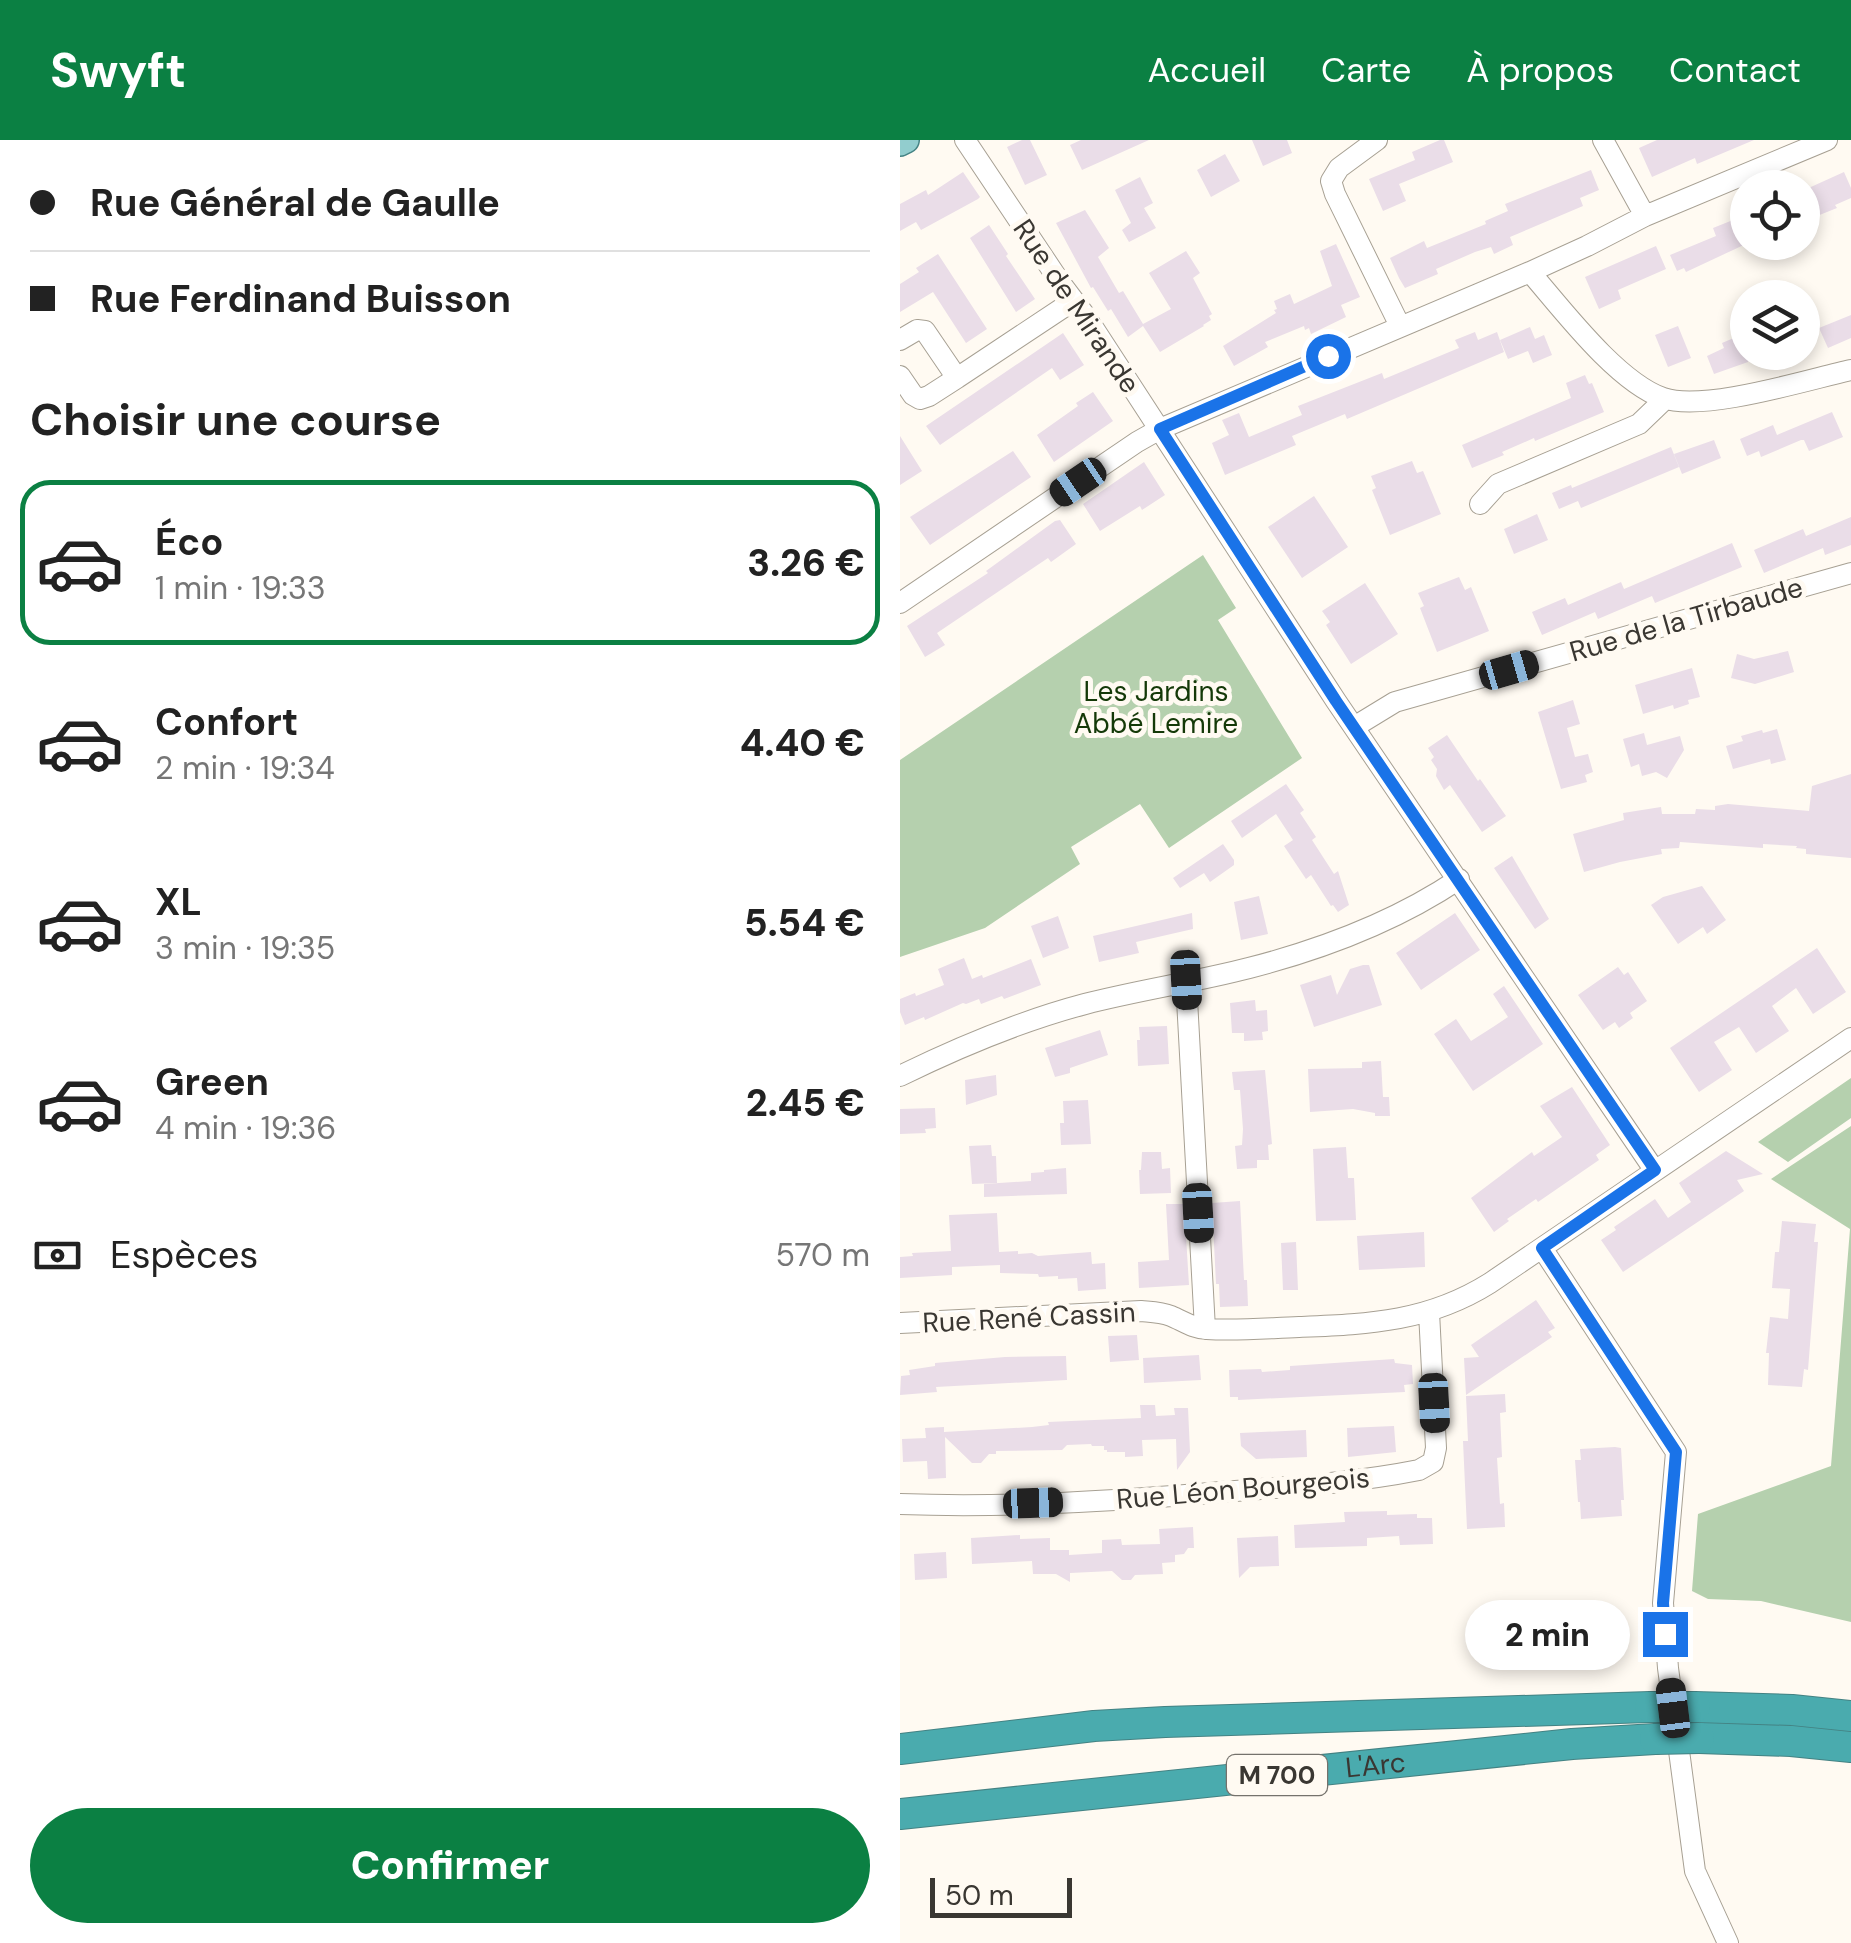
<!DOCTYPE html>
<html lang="fr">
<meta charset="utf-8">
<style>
body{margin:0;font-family:"DM Sans",sans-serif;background:#f2f2f2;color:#222;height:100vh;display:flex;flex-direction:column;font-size:38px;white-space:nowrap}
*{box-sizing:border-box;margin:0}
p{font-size:32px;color:#767676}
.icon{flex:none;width:55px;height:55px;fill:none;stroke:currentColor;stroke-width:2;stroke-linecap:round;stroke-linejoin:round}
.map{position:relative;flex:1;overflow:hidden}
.drawer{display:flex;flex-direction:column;background:#fff;width:900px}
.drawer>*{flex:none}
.banner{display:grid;align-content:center;height:220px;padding:0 30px;background:#fff}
.tools{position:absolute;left:830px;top:30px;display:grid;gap:20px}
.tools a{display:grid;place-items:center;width:90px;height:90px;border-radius:50%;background:#fff;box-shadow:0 5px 15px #0003;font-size:50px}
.scale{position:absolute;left:30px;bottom:25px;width:142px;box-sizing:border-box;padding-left:10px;border:5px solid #3a3732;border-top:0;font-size:28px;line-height:35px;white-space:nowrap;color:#3a3732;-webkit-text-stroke:8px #fffaf2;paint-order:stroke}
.end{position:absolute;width:45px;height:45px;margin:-22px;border:12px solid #1a73e8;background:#fff;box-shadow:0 0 0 5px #fff}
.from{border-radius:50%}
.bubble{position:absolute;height:70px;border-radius:35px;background:#fff;box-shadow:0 5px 15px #0003;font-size:32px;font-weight:800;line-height:70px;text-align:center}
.car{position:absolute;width:30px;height:60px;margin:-30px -15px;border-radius:12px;box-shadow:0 0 8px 2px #0007;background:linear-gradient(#222 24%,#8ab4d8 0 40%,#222 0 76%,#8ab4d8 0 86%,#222 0)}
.banner b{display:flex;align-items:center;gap:35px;height:95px;font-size:38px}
.banner b+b{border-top:2px solid #e0e0e0}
.banner i{width:25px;height:25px;background:#222}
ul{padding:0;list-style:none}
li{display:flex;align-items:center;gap:30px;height:165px;margin:0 20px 15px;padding:0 10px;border:5px solid transparent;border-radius:30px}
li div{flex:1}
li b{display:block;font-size:38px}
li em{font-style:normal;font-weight:800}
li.current{border-color:#0b8043}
li>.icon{width:90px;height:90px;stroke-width:1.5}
h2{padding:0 30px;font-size:45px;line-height:120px}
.pay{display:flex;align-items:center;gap:25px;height:110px;padding:0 30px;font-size:38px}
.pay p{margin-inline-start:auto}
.button{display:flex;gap:20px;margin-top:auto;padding:20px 30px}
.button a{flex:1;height:115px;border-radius:60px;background:#0b8043;color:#fff;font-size:40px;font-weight:800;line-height:115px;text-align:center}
header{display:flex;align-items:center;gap:60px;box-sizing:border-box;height:140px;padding:0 50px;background:#0b8043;color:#fff}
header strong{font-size:48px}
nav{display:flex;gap:55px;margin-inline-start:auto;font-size:35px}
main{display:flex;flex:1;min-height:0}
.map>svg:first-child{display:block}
.green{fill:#b5d0ae}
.building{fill:#eadde8}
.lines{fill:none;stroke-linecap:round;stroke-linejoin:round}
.minor-casing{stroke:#a7a093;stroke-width:22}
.major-casing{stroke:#448283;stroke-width:28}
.highway-casing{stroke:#448283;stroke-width:32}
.minor{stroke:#fff;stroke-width:20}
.major{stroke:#92cdce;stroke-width:25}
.highway{stroke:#4aabae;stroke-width:30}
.highway-bridge-casing{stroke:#448283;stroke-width:32;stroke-linecap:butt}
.highway-bridge{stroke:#4aabae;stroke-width:30}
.route{stroke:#1a73e8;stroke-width:12}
.labels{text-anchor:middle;stroke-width:10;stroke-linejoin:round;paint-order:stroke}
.shield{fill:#fffaf2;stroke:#75726c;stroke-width:2.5}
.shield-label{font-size:25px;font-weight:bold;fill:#3a3732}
.street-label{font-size:28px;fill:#3a3732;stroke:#fffaf2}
.park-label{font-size:28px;fill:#143908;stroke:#fffaf2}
</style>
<header>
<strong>Swyft</strong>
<nav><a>Accueil</a><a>Carte</a><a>À propos</a><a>Contact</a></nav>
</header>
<main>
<section class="drawer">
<div class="banner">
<b><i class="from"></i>Rue Général de Gaulle</b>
<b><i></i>Rue Ferdinand Buisson</b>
</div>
<h2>Choisir une course</h2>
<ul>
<li class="current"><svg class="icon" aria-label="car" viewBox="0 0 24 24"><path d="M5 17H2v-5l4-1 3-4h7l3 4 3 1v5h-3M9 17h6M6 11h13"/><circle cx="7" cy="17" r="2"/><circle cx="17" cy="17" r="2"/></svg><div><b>Éco</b><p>1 min · 19:33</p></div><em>3.26 €</em></li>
<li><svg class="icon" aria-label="car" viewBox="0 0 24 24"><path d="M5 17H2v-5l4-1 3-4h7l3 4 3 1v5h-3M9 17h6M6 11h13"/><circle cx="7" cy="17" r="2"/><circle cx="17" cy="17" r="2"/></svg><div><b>Confort</b><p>2 min · 19:34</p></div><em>4.40 €</em></li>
<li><svg class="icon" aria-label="car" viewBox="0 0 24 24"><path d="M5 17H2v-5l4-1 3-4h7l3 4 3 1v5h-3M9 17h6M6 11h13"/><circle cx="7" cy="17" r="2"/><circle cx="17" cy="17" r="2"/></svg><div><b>XL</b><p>3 min · 19:35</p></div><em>5.54 €</em></li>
<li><svg class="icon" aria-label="car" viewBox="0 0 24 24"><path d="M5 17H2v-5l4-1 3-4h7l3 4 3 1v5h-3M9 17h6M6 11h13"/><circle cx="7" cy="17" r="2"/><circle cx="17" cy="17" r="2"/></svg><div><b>Green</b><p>4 min · 19:36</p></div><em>2.45 €</em></li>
</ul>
<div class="pay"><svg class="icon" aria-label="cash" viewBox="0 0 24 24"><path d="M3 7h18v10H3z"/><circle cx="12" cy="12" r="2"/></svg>Espèces<p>570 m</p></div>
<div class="button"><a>Confirmer</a></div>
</section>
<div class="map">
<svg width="951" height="1803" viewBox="0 0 951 1803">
<rect width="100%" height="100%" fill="#fffaf2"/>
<path class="green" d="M 303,415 L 336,468 L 318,480 L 402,618 L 269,708 L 240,664 L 171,707 L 180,724 L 85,788 L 0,817 L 0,620 Z
M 951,938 L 951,978 L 888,1022 L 858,1002 Z
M 951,986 L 951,1482 L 861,1461 L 808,1459 L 792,1451 L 798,1374 L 931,1326 L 950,1089 L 871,1039 Z"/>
<path class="building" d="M 122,0 L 130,0 L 147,35 L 125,45 L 107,7 Z
M 181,0 L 249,0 L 182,30 L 170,5 Z
M 352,0 L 387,0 L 392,13 L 363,26 Z
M 540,0 L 544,0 L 553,22 L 499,44 L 506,61 L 483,71 L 469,39 L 515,20 L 512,12 Z
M 757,0 L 854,0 L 797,24 L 795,18 L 752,37 L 739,8 Z
M 325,14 L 340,41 L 311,57 L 297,30 Z
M 691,30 L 699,50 L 680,58 L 683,66 L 610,97 L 613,105 L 594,114 L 591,107 L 575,112 L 536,129 L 538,134 L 505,148 L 499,138 L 490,118 L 524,101 L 527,108 L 586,84 L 585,81 L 608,71 L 605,64 Z
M 63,32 L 80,57 L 78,59 L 21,90 L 16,82 L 0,91 L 0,64 L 26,50 L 28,55 Z
M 944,32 L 951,48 L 951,58 L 935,65 L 937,68 L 902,82 L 902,51 Z
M 240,37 L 253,63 L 244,68 L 256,88 L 229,102 L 222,90 L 231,83 L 215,50 Z
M 185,70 L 209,108 L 198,117 L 219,153 L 223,151 L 243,184 L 271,169 L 249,133 L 286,111 L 300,133 L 293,138 L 312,174 L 309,176 L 311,180 L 303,185 L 304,186 L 260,212 L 243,186 L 228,197 L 211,169 L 208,171 L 193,147 L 191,148 L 156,83 Z
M 848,74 L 848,103 L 786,132 L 784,128 L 777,131 L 770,115 L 816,96 L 813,88 Z
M 89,85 L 108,114 L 106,116 L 135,159 L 116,172 L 70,98 Z
M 436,104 L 460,157 L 441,165 L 446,177 L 411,194 L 409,188 L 405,190 L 404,186 L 365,202 L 368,207 L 334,226 L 323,206 L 376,173 L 374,170 L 377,169 L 374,161 L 390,154 L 394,164 L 432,146 L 420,111 Z
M 756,106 L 766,129 L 718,150 L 721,159 L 699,169 L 685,137 Z
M 38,114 L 87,189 L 66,203 L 33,152 L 0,172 L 0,144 L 19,132 L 16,128 Z
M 951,175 L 951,198 L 928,208 L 919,188 Z
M 778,186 L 791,218 L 768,227 L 755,195 Z
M 630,187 L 635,199 L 644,195 L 652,215 L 633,223 L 628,211 L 608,219 L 600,200 Z
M 575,192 L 578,200 L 597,192 L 604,212 L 447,279 L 445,274 L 392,296 L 396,305 L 325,335 L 312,303 L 329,295 L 322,280 L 339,273 L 349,297 L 402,275 L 398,266 L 482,233 L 484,239 L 559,208 L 555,200 Z
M 848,192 L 848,222 L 814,234 L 807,216 L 824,208 L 822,203 Z
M 163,193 L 184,225 L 160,240 L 152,228 L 40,305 L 26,286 Z
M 685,235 L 689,244 L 692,243 L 704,272 L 635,301 L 634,298 L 602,312 L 604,315 L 572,328 L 562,305 L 671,258 L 666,243 Z
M 193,252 L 213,281 L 154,322 L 137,295 L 178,266 L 176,263 Z
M 932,272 L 943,297 L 909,311 L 904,300 L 901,300 L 861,317 L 859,311 L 847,316 L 840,299 L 873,285 L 877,295 Z
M 0,296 L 22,331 L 0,345 Z
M 814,300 L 821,318 L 782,334 L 774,314 Z
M 771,307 L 779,327 L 681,368 L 678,361 L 659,369 L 652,353 L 671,345 L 672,348 Z
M 113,311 L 131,337 L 30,405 L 10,377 Z
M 512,321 L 517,333 L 523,331 L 541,374 L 490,395 L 472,350 L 476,348 L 471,336 Z
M 244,322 L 265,355 L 242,370 L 240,366 L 200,391 L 183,364 Z
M 414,356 L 448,407 L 402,438 L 368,387 Z
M 637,374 L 648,400 L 614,414 L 604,389 Z
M 951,377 L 951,405 L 925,415 L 923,408 L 864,433 L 854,410 L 903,389 L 906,396 Z
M 160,380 L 176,404 L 151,422 L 148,418 L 37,493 L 45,505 L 25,517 L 7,486 L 88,433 L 86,431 L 155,381 Z
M 832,403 L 842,427 L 755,463 L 752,456 L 698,479 L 695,472 L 642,495 L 632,472 L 665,458 L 668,465 L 721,442 L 724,449 Z
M 559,437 L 565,450 L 571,447 L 589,491 L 537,512 L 520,468 L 524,466 L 518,453 Z
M 465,443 L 498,494 L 451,524 L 426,485 L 430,482 L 422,471 Z
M 888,511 L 894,532 L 855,544 L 831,538 L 837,514 L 854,519 Z
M 792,528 L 800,557 L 788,560 L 789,564 L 774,569 L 773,565 L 743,574 L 735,545 Z
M 673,560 L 680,584 L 667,588 L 675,617 L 688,614 L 693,632 L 685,635 L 687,642 L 661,649 L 638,572 Z
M 877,589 L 886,620 L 871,624 L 870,619 L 833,629 L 826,606 L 843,601 L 841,596 L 862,590 L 863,593 Z
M 744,593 L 747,605 L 780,596 L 784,610 L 767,638 L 756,632 L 742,636 L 739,624 L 731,627 L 723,599 Z
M 547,595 L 578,641 L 580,639 L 606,676 L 582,692 L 550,645 L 544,650 L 536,636 L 537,629 L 531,620 L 534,617 L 528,608 Z
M 951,634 L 951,718 L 906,714 L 906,709 L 896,708 L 897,706 L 863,704 L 863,708 L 780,702 L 779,708 L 761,709 L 762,714 L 720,722 L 684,732 L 673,694 L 724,680 L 723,673 L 761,667 L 762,674 L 795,674 L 796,669 L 815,670 L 815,666 L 828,664 L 909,671 L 912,646 Z
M 386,644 L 404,670 L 400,673 L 416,697 L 412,700 L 434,734 L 438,731 L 449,765 L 438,772 L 433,765 L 431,766 L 411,735 L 406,739 L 384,706 L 393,700 L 376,674 L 342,698 L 331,681 Z
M 323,704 L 334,720 L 334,725 L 310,742 L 304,733 L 280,748 L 273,738 Z
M 612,716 L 649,779 L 635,789 L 594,728 Z
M 802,746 L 826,780 L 807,794 L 803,787 L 778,804 L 751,765 L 763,757 Z
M 359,756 L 368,794 L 341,800 L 334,762 Z
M 292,773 L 293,789 L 236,802 L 239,813 L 199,822 L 193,796 Z
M 555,773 L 580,810 L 521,850 L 496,813 Z
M 158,776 L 169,808 L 143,818 L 131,786 Z
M 917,808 L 946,852 L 913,874 L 896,848 L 872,866 L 889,891 L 856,913 L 839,887 L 814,902 L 832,930 L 799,952 L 770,908 Z
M 64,818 L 72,839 L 82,835 L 83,838 L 131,819 L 141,845 L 104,859 L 102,856 L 81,864 L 79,859 L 66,864 L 63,863 L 25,880 L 24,877 L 5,885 L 0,872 L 0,859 L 15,853 L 16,856 L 44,845 L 38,829 Z
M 463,825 L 469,825 L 482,865 L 414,887 L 400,845 L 431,835 L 437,855 L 450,829 Z
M 718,827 L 724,835 L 728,832 L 747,861 L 730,873 L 733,878 L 719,888 L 715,882 L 703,890 L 678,855 Z
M 604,846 L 643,904 L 573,951 L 534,894 L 556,879 L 571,901 L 593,887 L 608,877 L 593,854 Z
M 355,860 L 356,871 L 367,870 L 368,891 L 362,892 L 363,900 L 344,901 L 344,893 L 332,893 L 330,863 Z
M 267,886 L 269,924 L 238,926 L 237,900 L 240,900 L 239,887 Z
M 200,890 L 208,915 L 170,928 L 170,933 L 155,937 L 145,908 Z
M 481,921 L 483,957 L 489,957 L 490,976 L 475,976 L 475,973 L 453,969 L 410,972 L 408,929 L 462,928 L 462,922 Z
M 365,930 L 372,1004 L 368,1005 L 369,1020 L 357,1020 L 357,1028 L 337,1029 L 335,1006 L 342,1005 L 343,989 L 340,950 L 334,950 L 332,932 Z
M 96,935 L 97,955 L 66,965 L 65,940 Z
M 672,947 L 710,1005 L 696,1015 L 699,1020 L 638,1062 L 636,1059 L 607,1079 L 609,1081 L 594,1092 L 571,1058 L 632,1012 L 634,1016 L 662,997 L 640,966 Z
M 188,960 L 191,1004 L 161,1005 L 160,983 L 164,983 L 163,961 Z
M 35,968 L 36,988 L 25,989 L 26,993 L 0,994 L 0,969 Z
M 91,1005 L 92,1016 L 96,1016 L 97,1043 L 72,1044 L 69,1006 Z
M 446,1007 L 448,1038 L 454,1038 L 456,1080 L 416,1081 L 413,1009 Z
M 826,1011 L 863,1034 L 837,1040 L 844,1051 L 723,1132 L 701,1100 L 716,1090 L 714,1087 L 755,1059 L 768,1078 L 791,1062 L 779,1043 Z
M 242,1012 L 261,1012 L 262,1029 L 270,1028 L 271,1053 L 240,1054 L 239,1030 L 241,1030 Z
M 166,1028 L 167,1054 L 84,1057 L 84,1044 L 131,1041 L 131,1033 L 144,1032 L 144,1030 Z
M 340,1061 L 344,1140 L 347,1140 L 348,1166 L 320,1167 L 319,1144 L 316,1144 L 312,1063 Z
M 266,1064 L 284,1064 L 289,1145 L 239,1148 L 238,1122 L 269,1120 Z
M 97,1073 L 99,1112 L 118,1111 L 118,1114 L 132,1113 L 138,1116 L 191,1112 L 192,1124 L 205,1123 L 206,1149 L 178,1151 L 177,1138 L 158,1139 L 158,1136 L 139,1137 L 138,1134 L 100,1133 L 100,1125 L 52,1127 L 52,1135 L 0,1138 L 0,1117 L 13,1116 L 12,1113 L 51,1111 L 49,1075 Z
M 882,1081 L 916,1084 L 914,1102 L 918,1102 L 908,1230 L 904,1229 L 902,1247 L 868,1245 L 869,1213 L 866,1213 L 870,1177 L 888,1179 L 890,1149 L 872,1148 L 875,1112 L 879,1112 Z
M 524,1092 L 525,1127 L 459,1130 L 457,1096 Z
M 396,1102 L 398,1150 L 383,1150 L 381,1103 Z
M 636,1160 L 655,1188 L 648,1192 L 652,1197 L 566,1255 L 564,1218 L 579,1217 L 571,1205 Z
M 237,1195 L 239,1220 L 210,1222 L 208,1196 Z
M 299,1215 L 301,1240 L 244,1243 L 243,1218 Z
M 166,1216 L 167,1240 L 36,1247 L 37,1252 L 0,1255 L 1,1236 L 10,1235 L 9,1230 L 35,1226 L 35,1223 L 105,1217 Z
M 494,1219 L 495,1223 L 512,1225 L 513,1244 L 504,1245 L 505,1252 L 338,1260 L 338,1257 L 330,1257 L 329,1230 L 361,1229 L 362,1232 L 390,1230 L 390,1226 Z
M 605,1254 L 606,1272 L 600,1273 L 602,1317 L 597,1318 L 600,1364 L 604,1363 L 605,1387 L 567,1389 L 563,1301 L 568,1301 L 566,1256 Z
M 240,1265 L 255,1265 L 256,1276 L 275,1275 L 274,1268 L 288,1268 L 290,1312 L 277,1330 L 276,1299 L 242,1300 L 243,1316 L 225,1317 L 225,1312 L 207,1312 L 207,1310 L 204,1310 L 204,1306 L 192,1306 L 191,1304 L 167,1305 L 162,1310 L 96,1311 L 96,1314 L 89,1314 L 81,1323 L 72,1323 L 45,1297 L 46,1338 L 28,1339 L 27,1321 L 3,1322 L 2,1299 L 26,1298 L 25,1288 L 44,1287 L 44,1292 L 132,1287 L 149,1285 L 148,1282 L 241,1278 Z
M 494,1286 L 496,1312 L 448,1317 L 447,1288 Z
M 406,1290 L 407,1317 L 356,1319 L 341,1306 L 340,1293 Z
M 715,1307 L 721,1308 L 724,1360 L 721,1360 L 722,1376 L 681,1379 L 680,1362 L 678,1362 L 675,1320 L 681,1320 L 680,1309 Z
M 487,1371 L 487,1375 L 517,1374 L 517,1378 L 532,1378 L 533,1404 L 500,1405 L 499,1396 L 467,1398 L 467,1406 L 395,1408 L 394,1385 L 445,1382 L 444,1372 Z
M 293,1387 L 294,1408 L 288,1408 L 284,1414 L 275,1415 L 275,1422 L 262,1423 L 263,1434 L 235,1435 L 231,1440 L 222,1440 L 212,1431 L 170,1433 L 170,1442 L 156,1434 L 133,1434 L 132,1421 L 72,1424 L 71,1398 L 120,1395 L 120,1399 L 150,1398 L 150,1410 L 169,1410 L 169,1415 L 202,1413 L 202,1400 L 221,1399 L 222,1405 L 260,1404 L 259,1389 Z
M 378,1396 L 379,1426 L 350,1427 L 339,1438 L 337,1398 Z
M 46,1412 L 47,1438 L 15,1440 L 14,1414 Z"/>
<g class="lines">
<g class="minor-casing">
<path id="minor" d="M 65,0 L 162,145 L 187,178 L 436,561 L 755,1031
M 477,0 L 439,28 L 431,41 L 435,54 L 500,186
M 703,0 L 745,76
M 630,132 C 662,169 717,242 763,258 C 804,272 906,240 951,230
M 0,200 L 17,190 L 25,191 L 57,238 L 29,256 L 20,259 L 13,255 L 0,236
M 57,238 L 173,161
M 580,364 L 598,344 L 739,284 L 765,259
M 0,463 L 237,302 L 260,289 L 630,132 L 687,106 L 745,76 L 927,0
M 454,587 L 495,562 L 951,433
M 286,841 L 305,1189
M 0,936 C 59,907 121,881 185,864 C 239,850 295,842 349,828 C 423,809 495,782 559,739
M 642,1108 L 776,1312 L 763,1463 L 768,1528 L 795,1731 L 828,1803
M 0,1183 L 241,1171 C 252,1172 261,1172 271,1176 C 283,1181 294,1189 307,1189 C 337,1191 369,1188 399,1187 C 469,1184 528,1182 590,1143 L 951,898
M 0,1364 C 107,1368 215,1361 321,1352 C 387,1347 454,1343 519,1330 L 533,1322 L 536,1308 L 529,1172"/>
</g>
<g class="major-casing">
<path id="major" d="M 0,3 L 6,0"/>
</g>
<g class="highway-casing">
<g id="highway">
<path d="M 795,1567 L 892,1570 L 951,1576"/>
<path d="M 799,1598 L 891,1601 L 951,1607"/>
<path d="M 0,1609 L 194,1586 L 265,1582 L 750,1567"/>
<path id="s1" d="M 0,1674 L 672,1604 L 755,1599"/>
</g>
</g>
<use href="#minor" class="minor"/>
<use href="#major" class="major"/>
<use href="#highway" class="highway"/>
<g class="highway-bridge-casing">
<path id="highway-bridge" d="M 750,1567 L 795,1567
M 755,1599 L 799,1598"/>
</g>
<use href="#highway-bridge" class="highway-bridge"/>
</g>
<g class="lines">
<path class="route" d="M 428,216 L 260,289 L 436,561 L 755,1030 L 642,1108 L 776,1312 L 763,1463 L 765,1494"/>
</g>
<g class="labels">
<rect class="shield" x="327" y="1615" width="100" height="40" rx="8"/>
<g class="shield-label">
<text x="377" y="1644">M 700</text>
</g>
<g class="street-label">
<text transform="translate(177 166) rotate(56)" y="10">Rue de Mirande</text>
<text transform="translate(786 479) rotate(-16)" y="10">Rue de la Tirbaude</text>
<text transform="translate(129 1177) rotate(-3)" y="10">Rue René Cassin</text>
<text transform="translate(343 1348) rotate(-5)" y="10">Rue Léon Bourgeois</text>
<text dy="10" stroke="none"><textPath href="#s1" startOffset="478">L'Arc</textPath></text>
</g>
<g class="park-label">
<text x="256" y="561">Les Jardins<tspan x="256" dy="32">Abbé Lemire</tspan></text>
</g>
</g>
</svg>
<div class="tools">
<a><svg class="icon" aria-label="locate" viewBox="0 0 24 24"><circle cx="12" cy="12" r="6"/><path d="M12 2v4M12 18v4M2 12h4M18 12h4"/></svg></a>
<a><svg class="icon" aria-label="layers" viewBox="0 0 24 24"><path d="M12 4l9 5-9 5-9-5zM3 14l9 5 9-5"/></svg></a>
</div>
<div class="scale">50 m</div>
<i class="end from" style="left:428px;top:216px"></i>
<i class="end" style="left:765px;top:1494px"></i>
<div class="bubble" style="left:565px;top:1460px;width:165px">2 min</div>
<i class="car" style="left:178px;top:342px;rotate:236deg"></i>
<i class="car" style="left:609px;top:530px;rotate:74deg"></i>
<i class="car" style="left:286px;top:840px;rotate:177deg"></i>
<i class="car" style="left:298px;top:1073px;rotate:177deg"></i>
<i class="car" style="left:534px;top:1263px;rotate:177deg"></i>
<i class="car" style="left:133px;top:1363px;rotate:88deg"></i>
<i class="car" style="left:773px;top:1568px;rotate:353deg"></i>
</div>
</main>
